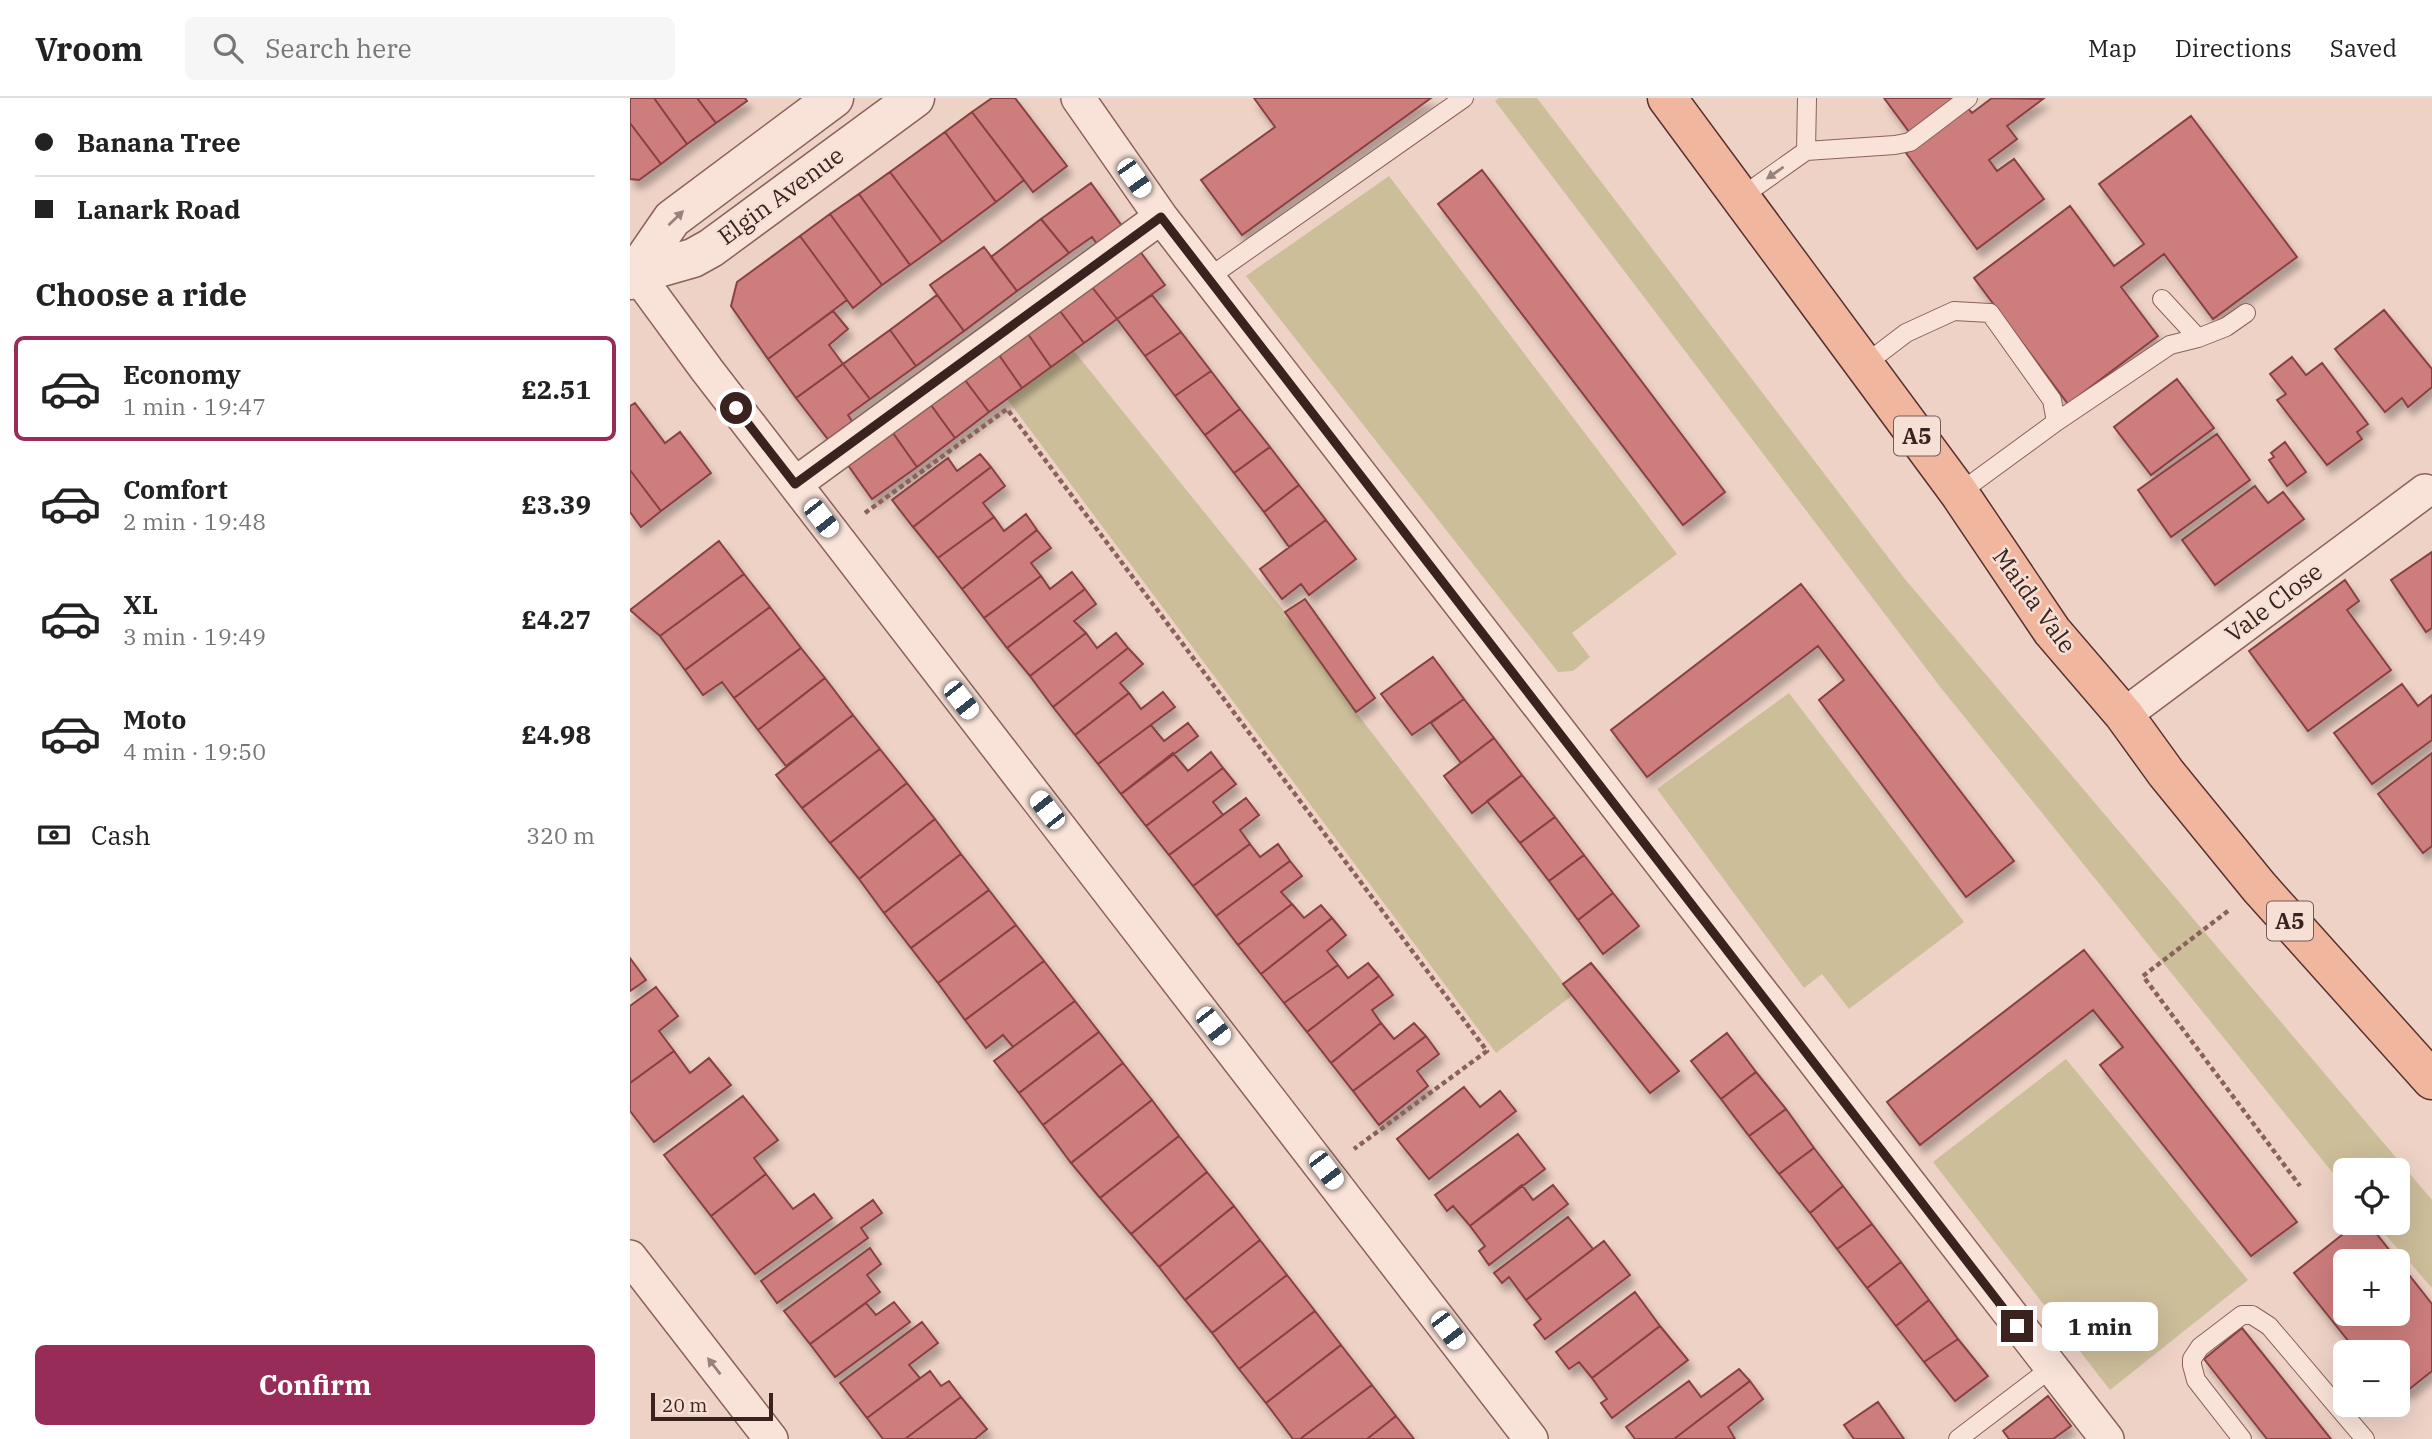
<!DOCTYPE html>
<meta charset="utf-8">
<style>
body{margin:0;font-family:"IBM Plex Serif",serif;background:#f6f6f6;color:#222;height:100vh;display:flex;flex-direction:column;font-size:26px;white-space:nowrap}
*{box-sizing:border-box;margin:0}
p{font-size:23px;color:#767676}
.icon{flex:none;width:38px;height:38px;fill:none;stroke:currentColor;stroke-width:2;stroke-linecap:round;stroke-linejoin:round}
.map{position:relative;flex:1;overflow:hidden}
.details{display:flex;flex-direction:column;background:#fff;width:630px}
.details>*{flex:none}
.top-card{display:grid;align-content:center;height:154px;padding:0 35px;background:#fff}
.fabs{position:absolute;left:1703px;top:1060px;display:grid;gap:14px}
.fabs a{display:grid;place-items:center;width:77px;height:77px;border-radius:10px;background:#fff;box-shadow:0 7px 28px #0002;font-size:35px}
.scale{position:absolute;left:21px;bottom:18px;width:122px;box-sizing:border-box;padding-left:7px;border:4px solid #3a221f;border-top:0;font-size:19px;line-height:24px;white-space:nowrap;color:#3a221f;-webkit-text-stroke:5px #f6e0d5;paint-order:stroke}
.end{position:absolute;width:32px;height:32px;margin:-16px;border:9px solid #3a221f;background:#fff;box-shadow:0 0 0 4px #fff}
.from{border-radius:50%}
.bubble{position:absolute;height:49px;border-radius:10px;background:#fff;box-shadow:0 7px 28px #0002;font-size:23px;font-weight:700;line-height:49px;text-align:center}
.car{position:absolute;width:21px;height:42px;margin:-21px -10px;border-radius:9px;box-shadow:0 0 5px 2px #0007;background:linear-gradient(#fff 24%,#345 0 40%,#fff 0 76%,#345 0 86%,#fff 0)}
.top-card b{display:flex;align-items:center;gap:24px;height:66px;font-size:26px}
.top-card b+b{border-top:2px solid #e0e0e0}
.top-card i{width:18px;height:18px;background:#222}
ul{padding:0;list-style:none}
li{display:flex;align-items:center;gap:21px;height:105px;margin:0 14px 10px;padding:0 21px;border:4px solid transparent;border-radius:10px}
li div{flex:1}
li b{display:block;font-size:26px}
li em{font-style:normal;font-weight:700}
li.on{border-color:#982c58}
li>.icon{width:63px;height:63px;stroke-width:1.5}
h2{padding:0 35px;font-size:32px;line-height:84px}
.pay{display:flex;align-items:center;gap:18px;height:77px;padding:0 35px;font-size:26px}
.pay p{margin-inline-start:auto}
.primary-button{display:flex;gap:14px;margin-top:auto;padding:14px 35px}
.primary-button a{flex:1;height:80px;border-radius:10px;background:#982c58;color:#fff;font-size:28px;font-weight:700;line-height:80px;text-align:center}
header{display:flex;align-items:center;gap:42px;box-sizing:border-box;height:98px;padding:0 35px;background:#fff;border-bottom:2px solid #e0e0e0}
header strong{font-size:33px}
nav{display:flex;gap:38px;margin-inline-start:auto;font-size:24px}
.search{width:490px;height:63px;background:#f6f6f6;display:flex;align-items:center;gap:18px;box-sizing:border-box;padding:0 24px;border-radius:10px;color:#767676;font-size:26px}
main{display:flex;flex:1;min-height:0}
.map>svg:first-child{display:block}
.green{fill:#cdbe9a}
.building{fill:#cc7d7c;stroke:#894142;stroke-width:2;fill-rule:evenodd;filter:url(#shadow)}
.lines{fill:none;stroke-linecap:round;stroke-linejoin:round}
.service-casing{stroke:#8a625b;stroke-width:20}
.minor-casing{stroke:#8a625b;stroke-width:36}
.tertiary-casing{stroke:#8a625b;stroke-width:41}
.primary-casing{stroke:#583230;stroke-width:41}
.path{stroke:#8a625b;stroke-width:4.5;stroke-dasharray:5 3.5;stroke-linecap:butt}
.service{stroke:#f9e3d9;stroke-width:18}
.minor{stroke:#f9e3d9;stroke-width:33}
.tertiary{stroke:#f9e3d9;stroke-width:38}
.primary{stroke:#f1b69e;stroke-width:38}
.oneway{fill:#9a827c}
.route{stroke:#3a221f;stroke-width:9}
.labels{text-anchor:middle;stroke-width:5;stroke-linejoin:round;paint-order:stroke}
.shield{fill:#f6e0d5;stroke:#725b56;stroke-width:2}
.shield-label{font-size:23px;font-weight:bold;fill:#3a221f}
.street-label{font-size:24px;fill:#3a221f;stroke:#f6e0d5}
</style>
<header>
<strong>Vroom</strong>
<div class="search"><svg class="icon" aria-label="search" viewBox="0 0 24 24"><circle cx="10" cy="10" r="6"/><path d="M15 15l6 6"/></svg>Search here</div>
<nav><a>Map</a><a>Directions</a><a>Saved</a></nav>
</header>
<main>
<section class="details">
<div class="top-card">
<b><i class="from"></i>Banana Tree</b>
<b><i></i>Lanark Road</b>
</div>
<h2>Choose a ride</h2>
<ul>
<li class="on"><svg class="icon" aria-label="car" viewBox="0 0 24 24"><path d="M5 17H2v-5l4-1 3-4h7l3 4 3 1v5h-3M9 17h6M6 11h13"/><circle cx="7" cy="17" r="2"/><circle cx="17" cy="17" r="2"/></svg><div><b>Economy</b><p>1 min · 19:47</p></div><em>£2.51</em></li>
<li><svg class="icon" aria-label="car" viewBox="0 0 24 24"><path d="M5 17H2v-5l4-1 3-4h7l3 4 3 1v5h-3M9 17h6M6 11h13"/><circle cx="7" cy="17" r="2"/><circle cx="17" cy="17" r="2"/></svg><div><b>Comfort</b><p>2 min · 19:48</p></div><em>£3.39</em></li>
<li><svg class="icon" aria-label="car" viewBox="0 0 24 24"><path d="M5 17H2v-5l4-1 3-4h7l3 4 3 1v5h-3M9 17h6M6 11h13"/><circle cx="7" cy="17" r="2"/><circle cx="17" cy="17" r="2"/></svg><div><b>XL</b><p>3 min · 19:49</p></div><em>£4.27</em></li>
<li><svg class="icon" aria-label="car" viewBox="0 0 24 24"><path d="M5 17H2v-5l4-1 3-4h7l3 4 3 1v5h-3M9 17h6M6 11h13"/><circle cx="7" cy="17" r="2"/><circle cx="17" cy="17" r="2"/></svg><div><b>Moto</b><p>4 min · 19:50</p></div><em>£4.98</em></li>
</ul>
<div class="pay"><svg class="icon" aria-label="cash" viewBox="0 0 24 24"><path d="M3 7h18v10H3z"/><circle cx="12" cy="12" r="2"/></svg>Cash<p>320 m</p></div>
<div class="primary-button"><a>Confirm</a></div>
</section>
<div class="map">
<svg width="1802" height="1341" viewBox="0 0 1802 1341">
<defs>
<filter id="shadow"><feDropShadow dx="4.5" dy="8" stdDeviation="3.5" flood-color="#0004"/></filter>
</defs>
<rect width="100%" height="100%" fill="#eed2c6"/>
<path class="green" d="M 869,0 L 907,0 L 1274,480 L 1802,1102 L 1802,1190 L 1745,1125 L 1768,1125 L 1768,1073 L 1715,1073 L 1715,1090 L 1311,590 L 865,3 Z
M 759,78 L 1047,456 L 942,535 L 960,559 L 943,573 L 928,574 L 616,178 Z
M 444,253 L 655,514 L 726,614 L 943,897 L 866,955 L 377,301 Z
M 1159,595 L 1334,824 L 1219,911 L 1192,876 L 1174,890 L 1027,691 Z
M 1436,961 L 1618,1182 L 1480,1292 L 1303,1064 Z"/>
<path class="building" d="M 0,0 L 24,0 L 57,46 L 31,66 L 0,25 Z
M 24,0 L 67,0 L 86,25 L 57,46 Z
M 67,0 L 115,0 L 117,3 L 86,25 Z
M 362,0 L 385,0 L 437,68 L 403,94 L 342,14 Z
M 624,0 L 801,0 L 612,137 L 571,82 L 645,29 Z
M 1254,0 L 1324,0 L 1280,35 Z
M 1362,0 L 1413,1 L 1377,28 L 1387,41 L 1359,62 L 1367,73 L 1384,61 L 1414,101 L 1347,151 L 1276,55 L 1337,9 L 1342,15 Z
M 342,14 L 394,82 L 366,104 L 315,34 Z
M 1561,18 L 1667,159 L 1583,221 L 1534,156 L 1491,189 L 1528,238 L 1438,306 L 1344,180 L 1440,108 L 1484,168 L 1514,146 L 1469,86 Z
M 0,25 L 31,66 L 9,82 L 0,81 Z
M 315,34 L 366,104 L 312,144 L 260,74 Z
M 852,72 L 1095,394 L 1053,427 L 808,106 Z
M 260,74 L 312,144 L 280,167 L 229,96 Z
M 461,85 L 492,128 L 467,146 L 462,139 L 439,155 L 411,121 Z
M 229,96 L 280,167 L 252,187 L 200,116 Z
M 200,116 L 252,187 L 223,210 L 170,138 Z
M 411,121 L 439,155 L 387,193 L 361,159 Z
M 170,138 L 217,202 L 138,261 L 101,208 L 107,184 Z
M 506,148 L 535,187 L 487,221 L 462,189 Z
M 354,149 L 387,193 L 334,233 L 300,187 Z
M 462,189 L 487,221 L 454,245 L 430,213 Z
M 307,197 L 334,233 L 286,268 L 260,232 Z
M 522,197 L 551,234 L 515,258 L 487,221 Z
M 1754,212 L 1802,271 L 1802,289 L 1778,309 L 1772,300 L 1755,314 L 1705,251 Z
M 203,213 L 218,231 L 199,247 L 213,266 L 166,300 L 138,261 Z
M 430,213 L 454,245 L 421,269 L 398,236 Z
M 260,232 L 286,268 L 240,301 L 213,266 Z
M 551,234 L 581,273 L 545,298 L 515,258 Z
M 398,236 L 421,269 L 392,290 L 369,257 Z
M 369,257 L 392,290 L 359,314 L 335,282 Z
M 1662,259 L 1676,277 L 1692,265 L 1738,326 L 1727,334 L 1732,341 L 1697,367 L 1647,302 L 1656,296 L 1640,276 Z
M 213,266 L 240,301 L 218,317 L 224,326 L 200,344 L 166,300 Z
M 581,273 L 610,311 L 575,337 L 545,298 Z
M 1547,281 L 1584,330 L 1521,377 L 1484,329 Z
M 335,282 L 359,314 L 325,340 L 301,307 Z
M 5,305 L 35,345 L 50,334 L 81,375 L 31,413 L 0,372 L 0,308 Z
M 301,307 L 325,340 L 287,369 L 263,335 Z
M 610,311 L 640,349 L 604,375 L 575,337 Z
M 263,335 L 287,369 L 242,401 L 215,363 Z
M 1587,336 L 1620,382 L 1541,439 L 1508,392 Z
M 1655,344 L 1676,374 L 1657,388 L 1639,362 L 1644,359 L 1641,355 Z
M 640,349 L 669,387 L 634,414 L 604,375 Z
M 350,356 L 361,369 L 283,429 L 262,402 L 318,360 L 327,373 Z
M 361,369 L 375,388 L 353,405 L 364,419 L 308,460 L 283,429 Z
M 0,372 L 31,413 L 11,429 L 0,414 Z
M 669,387 L 696,422 L 659,449 L 634,414 Z
M 1625,388 L 1638,405 L 1653,394 L 1674,421 L 1585,487 L 1552,442 Z
M 396,416 L 407,432 L 332,491 L 308,460 L 364,419 L 374,433 Z
M 696,422 L 726,461 L 679,497 L 671,486 L 652,501 L 630,471 Z
M 407,432 L 421,450 L 401,465 L 411,478 L 354,520 L 332,491 Z
M 89,443 L 114,476 L 30,538 L 0,512 Z
M 1802,454 L 1802,530 L 1796,534 L 1761,482 Z
M 442,474 L 455,491 L 377,550 L 354,520 L 411,478 L 420,491 Z
M 114,476 L 140,509 L 55,572 L 30,538 Z
M 1715,482 L 1729,503 L 1717,512 L 1761,572 L 1678,633 L 1619,553 Z
M 1171,486 L 1384,763 L 1336,799 L 1189,602 L 1214,582 L 1188,548 L 1017,679 L 981,632 Z
M 455,491 L 466,506 L 444,523 L 456,535 L 400,578 L 377,550 Z
M 675,501 L 745,600 L 726,614 L 655,514 Z
M 140,509 L 171,550 L 104,600 L 92,584 L 73,597 L 55,572 Z
M 456,535 L 467,550 L 486,535 L 498,550 L 423,609 L 400,578 Z
M 171,550 L 195,580 L 128,632 L 104,600 Z
M 498,550 L 513,566 L 490,585 L 499,595 L 445,637 L 423,609 Z
M 803,559 L 834,601 L 782,637 L 751,596 Z
M 195,580 L 223,617 L 156,668 L 128,632 Z
M 1772,586 L 1788,608 L 1802,597 L 1802,642 L 1742,686 L 1704,635 Z
M 533,594 L 545,609 L 468,666 L 445,637 L 499,595 L 511,611 Z
M 834,601 L 864,640 L 831,665 L 801,625 Z
M 223,617 L 250,651 L 172,710 L 146,677 Z
M 558,625 L 568,638 L 491,696 L 468,666 L 521,627 L 534,643 Z
M 864,640 L 892,677 L 842,715 L 814,678 Z
M 250,651 L 277,685 L 200,745 L 172,710 Z
M 581,654 L 593,670 L 516,728 L 491,696 L 543,655 L 558,673 Z
M 1802,655 L 1802,748 L 1793,755 L 1748,696 Z
M 593,670 L 606,686 L 583,704 L 593,717 L 539,757 L 516,728 Z
M 892,677 L 925,719 L 890,745 L 857,703 Z
M 277,685 L 305,721 L 229,781 L 200,745 Z
M 616,700 L 629,717 L 610,732 L 620,746 L 563,788 L 539,757 Z
M 925,719 L 954,757 L 919,783 L 890,745 Z
M 305,721 L 331,756 L 254,815 L 229,781 Z
M 620,746 L 630,759 L 648,746 L 660,763 L 586,818 L 563,788 Z
M 331,756 L 359,792 L 281,850 L 254,815 Z
M 954,757 L 983,795 L 948,822 L 919,783 Z
M 660,763 L 672,778 L 651,794 L 662,806 L 608,847 L 586,818 Z
M 359,792 L 386,827 L 308,885 L 281,850 Z
M 983,795 L 1009,828 L 973,856 L 948,822 Z
M 662,806 L 674,820 L 691,807 L 702,820 L 631,876 L 608,847 Z
M 702,820 L 716,837 L 697,853 L 708,867 L 654,905 L 631,876 Z
M 386,827 L 414,863 L 335,922 L 308,885 Z
M 1454,852 L 1667,1124 L 1621,1158 L 1470,967 L 1493,949 L 1463,912 L 1290,1047 L 1257,1004 Z
M 0,860 L 16,882 L 0,893 Z
M 414,863 L 445,903 L 383,949 L 373,937 L 356,950 L 335,922 Z
M 738,865 L 749,878 L 677,934 L 654,905 L 708,867 L 718,880 Z
M 961,865 L 1049,973 L 1020,995 L 933,886 Z
M 749,878 L 763,897 L 742,912 L 751,925 L 701,965 L 677,934 Z
M 26,889 L 48,918 L 29,933 L 44,953 L 0,985 L 0,908 Z
M 445,903 L 469,934 L 389,995 L 364,963 Z
M 751,925 L 764,941 L 784,925 L 796,938 L 723,993 L 701,965 Z
M 469,934 L 493,965 L 413,1027 L 389,995 Z
M 1097,935 L 1126,974 L 1091,1001 L 1061,963 Z
M 796,938 L 809,956 L 787,973 L 798,988 L 749,1027 L 723,993 Z
M 44,953 L 60,975 L 79,960 L 101,987 L 24,1044 L 0,1013 L 0,985 Z
M 493,965 L 522,1002 L 441,1065 L 413,1027 Z
M 1126,974 L 1156,1011 L 1119,1038 L 1091,1001 Z
M 834,989 L 850,1009 L 870,993 L 886,1013 L 799,1081 L 767,1041 Z
M 113,998 L 148,1042 L 124,1060 L 136,1076 L 81,1118 L 34,1057 Z
M 522,1002 L 549,1038 L 470,1100 L 441,1065 Z
M 1156,1011 L 1184,1050 L 1149,1076 L 1119,1038 Z
M 888,1036 L 915,1071 L 840,1128 L 823,1108 L 817,1113 L 805,1097 Z
M 549,1038 L 577,1074 L 501,1136 L 470,1100 Z
M 1184,1050 L 1213,1088 L 1180,1115 L 1149,1076 Z
M 577,1074 L 604,1108 L 529,1169 L 501,1136 Z
M 136,1076 L 163,1111 L 184,1096 L 202,1120 L 125,1176 L 81,1118 Z
M 892,1087 L 903,1102 L 923,1087 L 938,1106 L 859,1167 L 849,1153 L 855,1148 L 840,1128 Z
M 1213,1088 L 1242,1126 L 1207,1151 L 1180,1115 Z
M 243,1102 L 252,1115 L 231,1130 L 238,1140 L 147,1205 L 131,1183 Z
M 604,1108 L 630,1142 L 555,1202 L 529,1169 Z
M 938,1119 L 963,1151 L 896,1202 L 879,1179 L 872,1185 L 864,1175 Z
M 1727,1125 L 1738,1125 L 1802,1206 L 1802,1273 L 1777,1293 L 1768,1291 L 1768,1255 L 1728,1255 L 1664,1175 ZM 1715,1164 L 1768,1164 L 1768,1216 L 1715,1216 Z
M 1242,1126 L 1271,1164 L 1237,1190 L 1207,1151 Z
M 630,1142 L 657,1177 L 582,1235 L 555,1202 Z
M 974,1143 L 1000,1177 L 915,1241 L 904,1227 L 911,1221 L 896,1202 Z
M 240,1150 L 251,1166 L 237,1177 L 250,1194 L 180,1246 L 154,1213 Z
M 1271,1164 L 1299,1202 L 1266,1228 L 1237,1190 Z
M 657,1177 L 685,1213 L 609,1271 L 582,1235 Z
M 1005,1194 L 1030,1228 L 962,1280 L 949,1264 L 939,1271 L 926,1254 Z
M 1299,1202 L 1328,1241 L 1294,1264 L 1266,1228 Z
M 264,1204 L 280,1224 L 205,1279 L 180,1246 L 236,1205 L 246,1217 Z
M 685,1213 L 711,1247 L 636,1305 L 609,1271 Z
M 292,1224 L 308,1245 L 279,1267 L 290,1280 L 237,1320 L 210,1285 Z
M 1030,1228 L 1058,1262 L 982,1320 L 971,1305 L 977,1301 L 962,1280 Z
M 1612,1230 L 1701,1341 L 1637,1341 L 1574,1261 Z
M 1328,1241 L 1358,1278 L 1325,1303 L 1294,1264 Z
M 711,1247 L 742,1287 L 670,1341 L 663,1341 L 636,1305 Z
M 1109,1271 L 1120,1283 L 1044,1341 L 1005,1341 L 996,1329 L 1059,1283 L 1071,1299 Z
M 300,1273 L 311,1288 L 319,1283 L 331,1299 L 275,1341 L 253,1341 L 237,1320 Z
M 1120,1283 L 1133,1301 L 1098,1329 L 1105,1341 L 1044,1341 Z
M 742,1287 L 766,1318 L 737,1341 L 670,1341 Z
M 1418,1298 L 1441,1328 L 1423,1341 L 1379,1341 L 1373,1333 Z
M 331,1299 L 357,1331 L 345,1341 L 275,1341 Z
M 1248,1304 L 1274,1341 L 1224,1341 L 1214,1327 Z
M 766,1318 L 784,1341 L 737,1341 Z"/>
<g class="lines">
<g class="service-casing">
<path id="service" d="M 1176,53 L 1265,47 L 1280,44 L 1338,0
M 1111,99 L 1176,53 L 1177,0
M 578,180 L 834,0
M 1532,201 L 1568,240
M 1234,267 L 1276,235 L 1324,213 L 1360,215 L 1422,302 L 1426,324 L 1329,395
M 1426,324 L 1540,247 L 1568,240 L 1596,229 L 1616,215
M 1328,1341 L 1420,1271
M 1612,1341 L 1566,1282 L 1562,1267 L 1562,1261 L 1570,1249 L 1612,1217 L 1622,1217 L 1639,1228 L 1735,1341"/>
</g>
<g class="minor-casing">
<path id="minor" d="M 448,0 L 531,119 L 1477,1341
M 0,167 L 77,272 L 901,1341
M 165,386 L 531,119
M 1494,617 L 1795,393
M 0,1159 L 141,1341"/>
</g>
<g class="tertiary-casing">
<path id="tertiary" d="M 0,178 L 63,160 L 81,150 L 285,0
M 0,182 L 42,121 L 204,0"/>
</g>
<g class="primary-casing">
<path id="primary" d="M 1037,0 L 1329,395 L 1422,533 L 1494,617 L 1536,675 L 1629,789 L 1802,982"/>
</g>
<path class="path" d="M 235,415 L 377,311 L 857,953 L 724,1051
M 1598,813 L 1513,878 L 1670,1088"/>
<use href="#service" class="service"/>
<use href="#minor" class="minor"/>
<use href="#tertiary" class="tertiary"/>
<use href="#primary" class="primary"/>
</g>
<defs><path id="oneway-solid" d="M-6-.8H1V-3.2L6.5 0L1 3.2V.8H-6Z" transform="scale(1.75)"/></defs>
<g class="oneway">
<use href="#oneway-solid" transform="translate(1145 75) rotate(145)"/>
<use href="#oneway-solid" transform="translate(46 120) rotate(-44)"/>
<use href="#oneway-solid" transform="translate(84 1268) rotate(-128)"/>
</g>
<g class="lines">
<path class="route" d="M 106,310 L 165,386 L 531,119 L 1387,1228"/>
</g>
<g class="labels">
<g class="shield">
<rect x="1264" y="318.5" width="46" height="39" rx="5"/>
<rect x="1637" y="803.5" width="46" height="39" rx="5"/>
</g>
<g class="shield-label">
<text x="1287" y="346">A5</text>
<text x="1660" y="831">A5</text>
</g>
<g class="street-label">
<text transform="translate(151 98) rotate(-36)" y="8">Elgin Avenue</text>
<text transform="translate(1404 503) rotate(54)" y="8">Maida Vale</text>
<text transform="translate(1644 505) rotate(-37)" y="8">Vale Close</text>
</g>
</g>
</svg>
<div class="fabs">
<a><svg class="icon" aria-label="locate" viewBox="0 0 24 24"><circle cx="12" cy="12" r="6"/><path d="M12 2v4M12 18v4M2 12h4M18 12h4"/></svg></a>
<a>+</a>
<a>−</a>
</div>
<div class="scale">20 m</div>
<i class="end from" style="left:106px;top:310px"></i>
<i class="end" style="left:1387px;top:1228px"></i>
<div class="bubble" style="left:1412px;top:1204px;width:116px">1 min</div>
<i class="car" style="left:504px;top:80px;rotate:145deg"></i>
<i class="car" style="left:191px;top:420px;rotate:142deg"></i>
<i class="car" style="left:331px;top:602px;rotate:142deg"></i>
<i class="car" style="left:417px;top:712px;rotate:322deg"></i>
<i class="car" style="left:583px;top:928px;rotate:142deg"></i>
<i class="car" style="left:696px;top:1072px;rotate:143deg"></i>
<i class="car" style="left:818px;top:1232px;rotate:143deg"></i>
</div>
</main>
